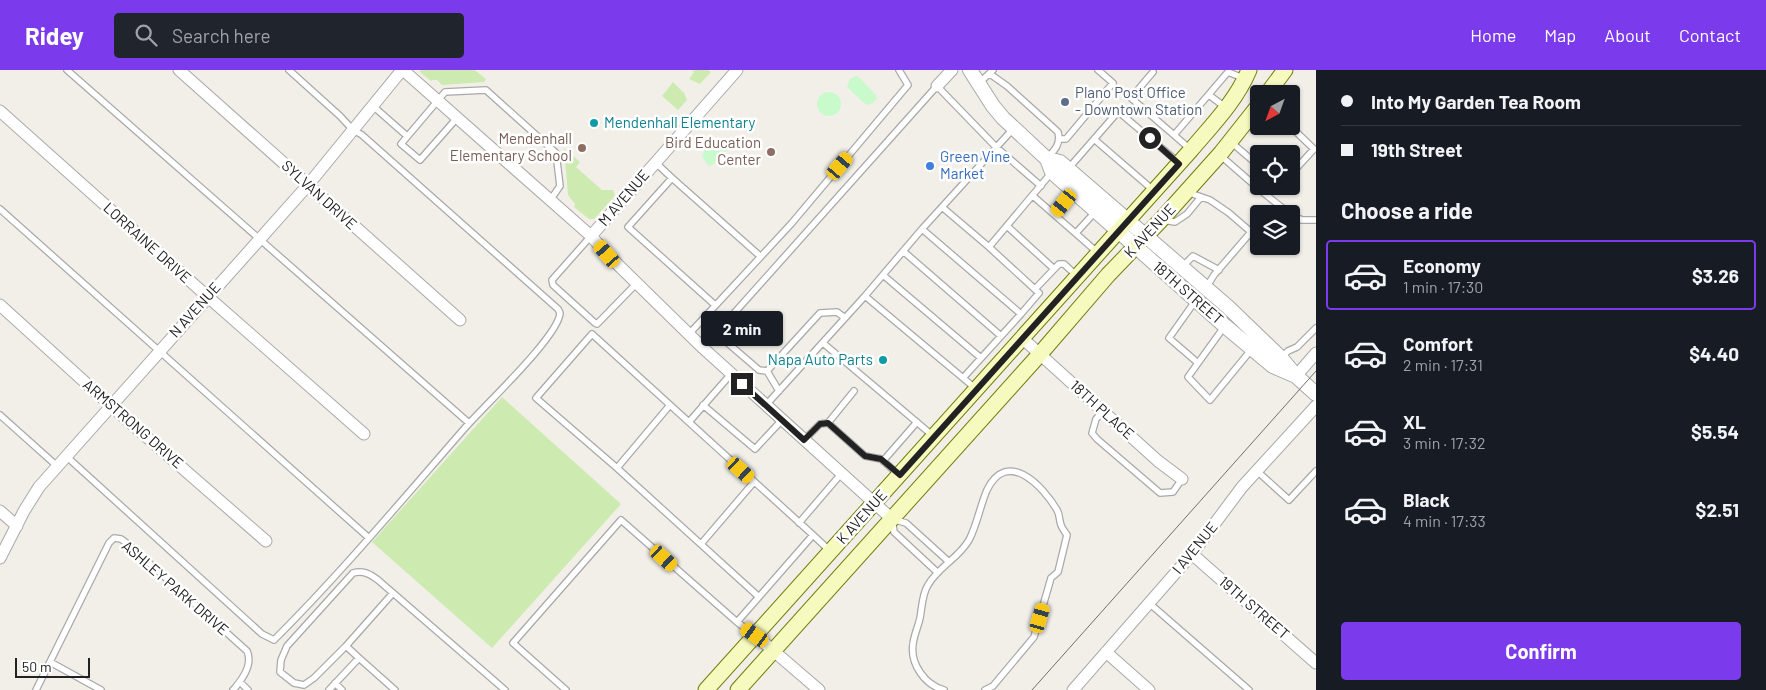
<!DOCTYPE html>
<meta charset="utf-8">
<style>
body{margin:0;font-family:Barlow,sans-serif;background:#20242c;color:#f1f3f6;height:100vh;display:flex;flex-direction:column;font-size:19px;white-space:nowrap}
*{box-sizing:border-box;margin:0}
p{font-size:16px;color:#9ea1a6}
.icon{flex:none;width:28px;height:28px;fill:none;stroke:currentColor;stroke-width:2;stroke-linecap:round;stroke-linejoin:round}
.map{position:relative;flex:1;overflow:hidden}
.panel{display:flex;flex-direction:column;background:#171b24;width:450px}
.panel>*{flex:none}
.top-card{display:grid;align-content:center;height:110px;padding:0 25px;background:#171b24}
.needle{width:32px;rotate:221deg}
.tools{position:absolute;left:1250px;top:15px;display:grid;gap:10px}
.tools a{display:grid;place-items:center;width:50px;height:50px;border-radius:5px;background:#171b24;box-shadow:0 1px 4px #0004;font-size:25px}
.scale{position:absolute;left:15px;bottom:12px;width:75px;box-sizing:border-box;padding-left:5px;border:2px solid #222;border-top:0;font-size:14px;line-height:18px;white-space:nowrap;color:#222;-webkit-text-stroke:4px #fff;paint-order:stroke}
.end{position:absolute;width:22px;height:22px;margin:-11px;border:6px solid #222;background:#fff;box-shadow:0 0 0 2px #fff}
.from{border-radius:50%}
.bubble{position:absolute;height:35px;border-radius:5px;background:#171b24;box-shadow:0 1px 4px #0004;font-size:16px;font-weight:700;line-height:35px;text-align:center}
.car{position:absolute;width:15px;height:30px;margin:-15px -8px;border-radius:6px;box-shadow:0 0 4px 1px #0007;background:linear-gradient(#f5c518 24%,#345 0 40%,#f5c518 0 76%,#345 0 86%,#f5c518 0)}
.top-card b{display:flex;align-items:center;gap:18px;height:48px;font-size:19px}
.top-card b+b{border-top:1px solid #363941}
.top-card i{width:12px;height:12px;background:#f1f3f6}
ul{padding:0;list-style:none}
li{display:flex;align-items:center;gap:15px;height:70px;margin:0 10px 8px;padding:0 15px;border:2px solid transparent;border-radius:5px}
li div{flex:1}
li b{display:block;font-size:19px}
li em{font-style:normal;font-weight:700}
li.on{border-color:#7c3aed}
li>.icon{width:45px;height:45px;stroke-width:1.5}
h2{padding:0 25px;font-size:22px;line-height:60px}
.button{display:flex;gap:10px;margin-top:auto;padding:10px 25px}
.button a{flex:1;height:58px;border-radius:5px;background:#7c3aed;color:#fff;font-size:20px;font-weight:700;line-height:58px;text-align:center}
header{display:flex;align-items:center;gap:30px;box-sizing:border-box;height:70px;padding:0 25px;background:#7c3aed;color:#fff}
header strong{font-size:24px}
nav{display:flex;gap:28px;margin-inline-start:auto;font-size:18px}
.search{width:350px;height:45px;background:#20242c;display:flex;align-items:center;gap:12px;box-sizing:border-box;padding:0 18px;border-radius:5px;color:#9ea1a6;font-size:19px}
main{display:flex;flex:1;min-height:0}
.map>svg:first-child{display:block}
.grass{fill:#cdebb0}
.park{fill:#c8facc}
.lines{fill:none;stroke-linecap:round;stroke-linejoin:round}
.service-casing{stroke:#a9a9a9;stroke-width:8}
.minor-casing{stroke:#a9a9a9;stroke-width:13}
.tertiary-casing{stroke:#a9a9a9;stroke-width:16}
.secondary-casing{stroke:#707d05;stroke-width:17}
.service{stroke:#fff;stroke-width:5.5}
.minor{stroke:#fff;stroke-width:11}
.tertiary{stroke:#fff;stroke-width:14}
.secondary{stroke:#f7fabf;stroke-width:15}
.tram{stroke:#707070;stroke-width:1}
.route{stroke:#222;stroke-width:6}
.service-dot{fill:#5c6f8a;stroke:#fff;stroke-width:2}
.culture-dot{fill:#0f9aa8;stroke:#fff;stroke-width:2}
.education-dot{fill:#8d6e63;stroke:#fff;stroke-width:2}
.shop-dot{fill:#3f7fe0;stroke:#fff;stroke-width:2}
.labels{text-anchor:middle;stroke-width:5;stroke-linejoin:round;paint-order:stroke}
.service-label{font-size:15px;fill:#4e5e75;stroke:#fff;text-anchor:start}
.culture-label{font-size:15px;fill:#0d838f;stroke:#fff;text-anchor:start}
.education-label{font-size:15px;fill:#785e54;stroke:#fff;text-anchor:end}
.shop-label{font-size:15px;fill:#366cbe;stroke:#fff;text-anchor:start}
.street-label{font-size:15px;fill:#222;stroke:#fff}
</style>
<header>
<strong>Ridey</strong>
<div class="search"><svg class="icon" aria-label="search" viewBox="0 0 24 24"><circle cx="10" cy="10" r="6"/><path d="M15 15l6 6"/></svg>Search here</div>
<nav><a>Home</a><a>Map</a><a>About</a><a>Contact</a></nav>
</header>
<main>
<div class="map">
<svg width="1316" height="620" viewBox="0 0 1316 620">
<rect width="100%" height="100%" fill="#f2efe9"/>
<path class="grass" d="M 420,0 L 475,0 L 486,9 L 484,12 L 442,15 L 437,10 L 432,10 L 431,11 L 420,2 Z
M 692,0 L 708,0 L 711,2 L 700,14 L 689,9 L 694,2 Z
M 673,12 L 684,23 L 687,30 L 678,40 L 662,26 Z
M 564,78 L 580,92 L 576,97 L 602,120 L 613,120 L 615,126 L 594,149 L 589,149 L 574,137 L 575,134 L 568,125 Z
M 502,327 L 621,434 L 492,578 L 372,472 Z"/>
<path class="park" d="M 856,6 L 859,7 L 876,25 L 877,28 L 873,33 L 868,35 L 864,33 L 847,17 L 850,9 Z
M817 34a12 12 0 1 1 24 0a12 12 0 1 1-24 0Z
M 716,68 C 721,69 727,75 728,80 L 711,96 L 708,95 L 702,86 L 708,73 Z"/>
<g class="lines">
<g class="service-casing">
<path id="service" d="M 67,0 L 469,353
M 1153,2 L 1131,28 L 1174,65
M 990,4 L 1007,16 L 1058,62 C 1061,74 1055,80 1047,88
M 978,14 L 993,0
M 1209,25 L 1225,37
M 373,36 L 407,66
M 457,48 L 420,90 L 401,74 L 445,22 L 486,20 L 556,83 L 560,116 L 551,129
M 1290,56 L 1314,79 L 1291,104
M 1060,69 L 1066,69 L 1113,13 L 1098,0
M 1094,69 L 1153,120
M 1232,73 L 1259,96
M 1190,79 L 1174,65 L 1228,2 L 1243,8
M 1221,86 L 1260,120 L 1290,144
M 656,93 L 672,108
M 1068,99 L 1116,44 L 1120,43 L 1178,92
M 1187,122 L 1210,130 L 1229,143 L 1251,162 L 1214,205 L 1206,218
M 1033,126 L 1097,182
M 942,137 L 989,177 L 1052,102
M 0,139 L 369,468
M 1055,145 L 1074,121
M 1291,145 L 1302,150 L 1316,150
M 1163,150 L 1175,152 L 1187,144 L 1201,127
M 1007,156 L 1053,198
M 922,159 L 1013,59
M 1076,163 L 1096,141
M 591,166 L 552,210 L 553,215 L 595,253 L 597,254 L 637,213
M 989,177 L 1039,223 L 1021,244
M 903,181 L 1001,266
M 1182,197 L 1193,186 L 1219,200
M 883,205 L 981,288
M 1035,219 L 1059,194 L 1064,194 L 1076,205
M 1196,230 L 1169,268 L 1198,293
M 715,235 L 628,157 L 672,108 L 760,186
M 1224,257 L 1188,307 L 1210,330 L 1251,280
M 716,263 L 759,300 L 767,301 L 820,243 L 837,242 L 845,248
M 689,264 L 791,154 L 908,15 L 899,0
M 823,273 L 932,365
M 703,278 L 937,16 L 996,77 L 1041,116
M 1282,287 L 1288,281 L 1297,277 L 1316,258
M 767,301 L 779,321
M 963,308 L 1021,244 L 922,159 L 865,226 L 975,318
M 670,335 L 617,398 L 536,328 L 592,264 L 813,465
M 703,335 L 755,379 L 782,350
M 766,335 L 865,226
M 1103,341 L 1096,349 L 1092,363 L 1097,369 L 1160,423 L 1173,422 L 1182,409
M 0,345 L 57,396
M 689,352 L 731,304
M 828,353 L 854,321
M 804,370 L 820,354 L 828,353 L 865,386 L 881,389 L 898,404
M 66,386 L 262,564 L 274,570 C 341,503 402,430 464,359 C 483,337 559,266 560,243 L 558,239 L 362,65 L 352,59 L 340,46 L 289,0
M 883,391 L 917,352
M 617,398 L 759,527
M 1257,401 L 1289,430 L 1316,401
M 799,453 L 841,404
M 701,474 L 754,412
M 937,502 L 894,462 L 892,449 L 906,453 L 948,491
M 1149,533 L 1249,620
M 737,552 L 813,465 L 829,480
M 346,576 L 393,523
M 359,588 L 395,620
M 50,592 L 101,620
M 240,612 L 248,620
M 335,613 L 342,620
M 36,620 L 109,473 L 114,468 L 121,469 L 128,474 L 247,581 C 253,594 242,610 233,620
M 329,620 L 359,588 L 346,576 L 314,608 L 304,615 L 294,613 L 280,602 L 281,590 L 287,576 L 353,503 C 363,500 370,504 378,510 L 505,620
M 566,620 L 513,573 L 621,450 L 737,552 L 754,565
M 944,620 C 925,615 910,594 913,574 C 914,565 918,557 920,548 C 922,538 922,524 928,515 C 938,497 959,488 969,470 C 977,455 980,436 987,420 C 1007,378 1043,416 1057,440 C 1060,445 1059,450 1061,455 C 1062,458 1065,462 1067,465 L 1058,502 L 1051,508 L 1034,567 L 993,616 L 985,620"/>
</g>
<g class="minor-casing">
<path id="minor" d="M 179,0 L 460,250
M 403,0 L 591,166 L 607,184 L 703,278 L 892,449
M 937,16 L 952,0
M 0,41 L 208,227 L 364,364
M 591,166 L 737,0
M 0,235 L 110,335 L 266,471
M 1022,268 L 1158,391 L 1182,409
M 1296,306 L 1316,283
M 0,441 L 17,456
M 1192,484 L 1316,593
M 0,488 L 24,441 L 39,417 L 308,115 L 402,0
M 755,565 L 819,620
M 1106,582 L 1149,620
M 1073,620 L 1192,484 L 1242,417 L 1316,336"/>
</g>
<g class="tertiary-casing">
<path id="tertiary" d="M 970,0 L 993,36 L 1003,48 L 1047,89 L 1052,102 L 1225,256 L 1273,296 L 1296,306
M 1047,89 L 1060,92 L 1228,237 L 1281,288 L 1296,306 L 1316,324"/>
</g>
<g class="secondary-casing">
<path id="secondary" d="M 1267,24 L 1285,0
M 706,620 L 1191,80 C 1213,54 1236,31 1249,0
M 738,620 L 1040,284 L 1108,205 L 1161,150 L 1221,83 L 1259,35"/>
</g>
<use href="#service" class="service"/>
<use href="#minor" class="minor"/>
<use href="#tertiary" class="tertiary"/>
<use href="#secondary" class="secondary"/>
<path class="tram" d="M 1032,620 L 1316,301"/>
</g>
<g class="lines">
<path class="route" d="M 742,314 L 804,370 L 820,354 L 828,353 L 865,386 L 881,389 L 900,405 L 1179,94 L 1150,68"/>
</g>
<circle class="service-dot" cx="1065" cy="32" r="5"/>
<g class="culture-dot">
<circle cx="594" cy="53" r="5"/>
<circle cx="883" cy="290" r="5"/>
</g>
<g class="education-dot">
<circle cx="582" cy="78" r="5"/>
<circle cx="771" cy="82" r="5"/>
</g>
<circle class="shop-dot" cx="930" cy="96" r="5"/>
<g class="labels">
<g class="service-label">
<text x="1075" y="28">Plano Post Office<tspan x="1075" dy="17">- Downtown Station</tspan></text>
</g>
<g class="culture-label">
<text x="604" y="58">Mendenhall Elementary</text>
<text x="873" y="295" text-anchor="end">Napa Auto Parts</text>
</g>
<g class="education-label">
<text x="572" y="74">Mendenhall<tspan x="572" dy="17">Elementary School</tspan></text>
<text x="761" y="78">Bird Education<tspan x="761" dy="17">Center</tspan></text>
</g>
<g class="shop-label">
<text x="940" y="92">Green Vine<tspan x="940" dy="17">Market</tspan></text>
</g>
<g class="street-label">
<text transform="translate(319 125) rotate(42)" y="5">SYLVAN DRIVE</text>
<text transform="translate(624 128) rotate(-49)" y="5">M AVENUE</text>
<text transform="translate(1150 161) rotate(-47)" y="5">K AVENUE</text>
<text transform="translate(147 173) rotate(42)" y="5">LORRAINE DRIVE</text>
<text transform="translate(1188 223) rotate(41)" y="5">18TH STREET</text>
<text transform="translate(195 240) rotate(-48)" y="5">N AVENUE</text>
<text transform="translate(1102 340) rotate(42)" y="5">18TH PLACE</text>
<text transform="translate(133 354) rotate(41)" y="5">ARMSTRONG DRIVE</text>
<text transform="translate(862 447) rotate(-48)" y="5">K AVENUE</text>
<text transform="translate(1195 478) rotate(-51)" y="5">I AVENUE</text>
<text transform="translate(175 518) rotate(41)" y="5">ASHLEY PARK DRIVE</text>
<text transform="translate(1254 538) rotate(41)" y="5">19TH STREET</text>
</g>
</g>
</svg>
<div class="tools">
<a><svg class="needle" viewBox="-14 -14 28 28"><path d="M0-13l5 13h-10z" fill="#e53935"/><path d="M0 13l5-13h-10z" fill="#9ea1a6"/></svg></a>
<a><svg class="icon" aria-label="locate" viewBox="0 0 24 24"><circle cx="12" cy="12" r="6"/><path d="M12 2v4M12 18v4M2 12h4M18 12h4"/></svg></a>
<a><svg class="icon" aria-label="layers" viewBox="0 0 24 24"><path d="M12 4l9 5-9 5-9-5zM3 14l9 5 9-5"/></svg></a>
</div>
<div class="scale">50 m</div>
<i class="end from" style="left:1150px;top:68px"></i>
<i class="end" style="left:742px;top:314px"></i>
<div class="bubble" style="left:701px;top:241px;width:82px">2 min</div>
<i class="car" style="left:840px;top:96px;rotate:40deg"></i>
<i class="car" style="left:1064px;top:133px;rotate:219deg"></i>
<i class="car" style="left:607px;top:184px;rotate:319deg"></i>
<i class="car" style="left:741px;top:400px;rotate:132deg"></i>
<i class="car" style="left:664px;top:488px;rotate:132deg"></i>
<i class="car" style="left:1040px;top:548px;rotate:16deg"></i>
<i class="car" style="left:755px;top:565px;rotate:305deg"></i>
</div>
<section class="panel">
<div class="top-card">
<b><i class="from"></i>Into My Garden Tea Room</b>
<b><i></i>19th Street</b>
</div>
<h2>Choose a ride</h2>
<ul>
<li class="on"><svg class="icon" aria-label="car" viewBox="0 0 24 24"><path d="M5 17H2v-5l4-1 3-4h7l3 4 3 1v5h-3M9 17h6M6 11h13"/><circle cx="7" cy="17" r="2"/><circle cx="17" cy="17" r="2"/></svg><div><b>Economy</b><p>1 min · 17:30</p></div><em>$3.26</em></li>
<li><svg class="icon" aria-label="car" viewBox="0 0 24 24"><path d="M5 17H2v-5l4-1 3-4h7l3 4 3 1v5h-3M9 17h6M6 11h13"/><circle cx="7" cy="17" r="2"/><circle cx="17" cy="17" r="2"/></svg><div><b>Comfort</b><p>2 min · 17:31</p></div><em>$4.40</em></li>
<li><svg class="icon" aria-label="car" viewBox="0 0 24 24"><path d="M5 17H2v-5l4-1 3-4h7l3 4 3 1v5h-3M9 17h6M6 11h13"/><circle cx="7" cy="17" r="2"/><circle cx="17" cy="17" r="2"/></svg><div><b>XL</b><p>3 min · 17:32</p></div><em>$5.54</em></li>
<li><svg class="icon" aria-label="car" viewBox="0 0 24 24"><path d="M5 17H2v-5l4-1 3-4h7l3 4 3 1v5h-3M9 17h6M6 11h13"/><circle cx="7" cy="17" r="2"/><circle cx="17" cy="17" r="2"/></svg><div><b>Black</b><p>4 min · 17:33</p></div><em>$2.51</em></li>
</ul>
<div class="button"><a>Confirm</a></div>
</section>
</main>
